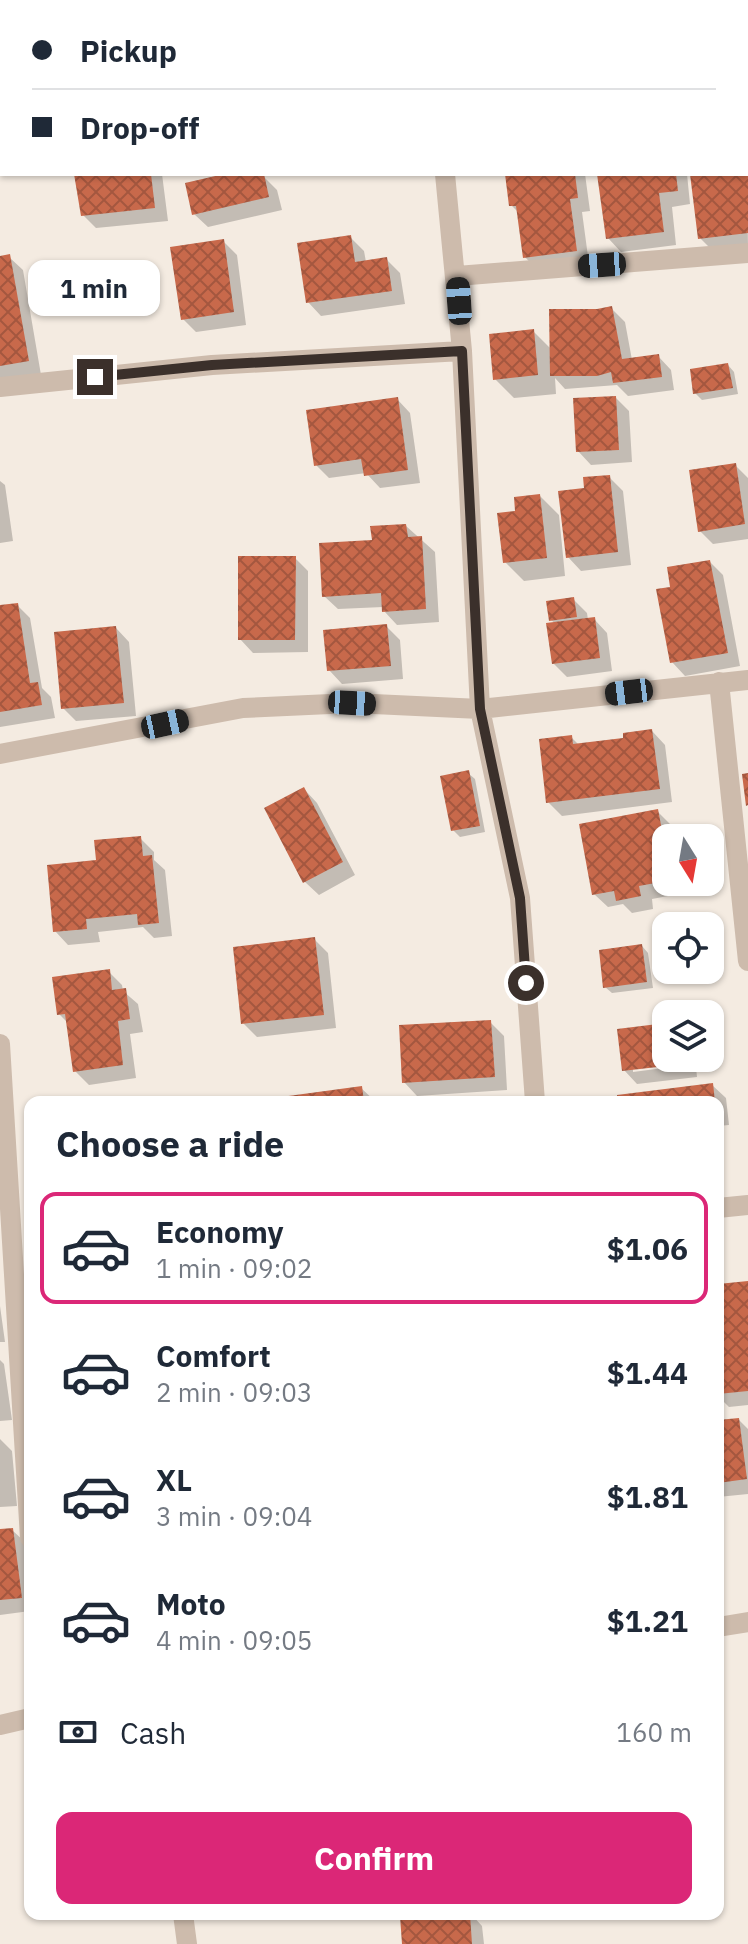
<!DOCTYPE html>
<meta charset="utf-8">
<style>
body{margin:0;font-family:"IBM Plex Sans",sans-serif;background:#f2f2f3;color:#1f2937;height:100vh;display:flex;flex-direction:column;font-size:30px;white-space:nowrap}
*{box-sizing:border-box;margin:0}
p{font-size:26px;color:#747a83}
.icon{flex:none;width:44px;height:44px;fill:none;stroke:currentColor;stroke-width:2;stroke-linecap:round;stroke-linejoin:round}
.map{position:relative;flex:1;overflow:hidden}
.drawer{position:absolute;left:24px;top:1096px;width:700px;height:824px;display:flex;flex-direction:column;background:#fff;border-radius:16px;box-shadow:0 2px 6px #0004}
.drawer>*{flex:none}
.guide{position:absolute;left:0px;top:0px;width:748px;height:176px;box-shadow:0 2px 6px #0004;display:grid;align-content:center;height:176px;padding:0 32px;background:#fff}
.needle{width:52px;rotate:169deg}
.fabs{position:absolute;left:652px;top:824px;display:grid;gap:16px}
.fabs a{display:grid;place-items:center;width:72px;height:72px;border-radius:16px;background:#fff;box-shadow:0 2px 6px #0004;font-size:40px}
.end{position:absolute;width:36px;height:36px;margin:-18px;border:10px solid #3b302b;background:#fff;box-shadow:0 0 0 4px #fff}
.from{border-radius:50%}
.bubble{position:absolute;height:56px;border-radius:16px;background:#fff;box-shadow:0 2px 6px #0004;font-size:26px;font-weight:700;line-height:56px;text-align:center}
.car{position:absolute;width:24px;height:48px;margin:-24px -12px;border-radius:10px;box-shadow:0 0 6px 2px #0007;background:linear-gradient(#222 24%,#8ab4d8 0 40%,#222 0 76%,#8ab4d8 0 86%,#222 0)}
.guide b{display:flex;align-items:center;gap:28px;height:76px;font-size:30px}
.guide b+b{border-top:2px solid #e0e1e3}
.guide i{width:20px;height:20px;background:#1f2937}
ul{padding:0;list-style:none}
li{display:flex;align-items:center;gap:24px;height:112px;margin:0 16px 12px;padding:0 16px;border:4px solid transparent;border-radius:16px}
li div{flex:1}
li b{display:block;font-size:30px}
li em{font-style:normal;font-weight:700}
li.selected{border-color:#db2777}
li>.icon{width:72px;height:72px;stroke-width:1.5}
h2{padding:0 32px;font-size:36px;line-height:96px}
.pay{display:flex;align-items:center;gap:20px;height:88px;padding:0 32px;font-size:30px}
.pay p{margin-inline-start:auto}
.button{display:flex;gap:16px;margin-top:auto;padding:16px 32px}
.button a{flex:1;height:92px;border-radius:16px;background:#db2777;color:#fff;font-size:32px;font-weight:700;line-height:92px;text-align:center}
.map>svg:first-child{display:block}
.shadow{fill:#0003;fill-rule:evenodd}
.building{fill:url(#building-cross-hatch)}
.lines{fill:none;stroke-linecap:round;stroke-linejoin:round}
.minor{stroke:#cdbbac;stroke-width:20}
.route{stroke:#3b302b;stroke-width:10}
</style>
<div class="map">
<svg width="748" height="1944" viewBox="0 0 748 1944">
<defs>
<pattern id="building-cross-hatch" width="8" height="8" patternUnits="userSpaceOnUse" patternTransform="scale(2)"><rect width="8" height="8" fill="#c8694b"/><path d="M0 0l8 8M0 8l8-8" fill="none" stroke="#a4573f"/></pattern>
</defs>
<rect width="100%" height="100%" fill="#f4ebe1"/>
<path class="shadow" d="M 24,0 L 36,0 L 38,2 L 12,2 Z
M 160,0 L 229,0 L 230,2 L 160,2 Z
M 549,0 L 639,0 L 641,2 L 550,2 Z
M 0,4 L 2,4 L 2,62 L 0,60 Z
M 746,8 L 748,8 L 746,38 Z
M 746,129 L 748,247 L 714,252 L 700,238 L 692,174 L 746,174 Z
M 76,174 L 162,174 L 168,221 L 96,228 L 83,215 Z
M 235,174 L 263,176 L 277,190 L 282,210 L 208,227 L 194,214 Z
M 507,174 L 585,174 L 590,211 L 582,212 L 589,264 L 538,271 L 525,257 L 519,213 L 511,205 Z
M 599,174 L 687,174 L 690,204 L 672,207 L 676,245 L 621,252 L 608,238 Z
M 350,237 L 364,251 L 366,262 L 386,259 L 400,273 L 405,304 L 321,316 L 308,302 Z
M 223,241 L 237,255 L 246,325 L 196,332 L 183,319 Z
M 9,257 L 23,270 L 41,375 L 0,381 L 0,258 Z
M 611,308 L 625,322 L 632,360 L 658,356 L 671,370 L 674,390 L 628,396 L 617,385 L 565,389 L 555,378 L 556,394 L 514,398 L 495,379 L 533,331 L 552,350 Z
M 728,365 L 734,372 L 738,394 L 702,400 L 695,393 Z
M 616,398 L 629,411 L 632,462 L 591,465 L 578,451 Z
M 397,399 L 410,413 L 420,483 L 380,488 L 366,473 L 329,478 L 316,465 Z
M 735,465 L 748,478 L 748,539 L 713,544 L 700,531 Z
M 609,477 L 623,491 L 631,565 L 581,571 L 568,557 L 586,489 Z
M 0,481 L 5,485 L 13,541 L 0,543 Z
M 540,496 L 559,515 L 565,576 L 524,581 L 505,562 L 517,513 Z
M 406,526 L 435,552 L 439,622 L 397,625 L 384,611 L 383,607 L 338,609 L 324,596 L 374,541 Z
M 295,558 L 308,571 L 308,652 L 253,653 L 240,639 Z
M 710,562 L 723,575 L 740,666 L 685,676 L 672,662 L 672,589 Z
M 574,600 L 587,613 L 588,620 L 594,619 L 607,633 L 612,671 L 567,677 L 553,663 L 556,624 L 551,620 Z
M 17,605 L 30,618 L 42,688 L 51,697 L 55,718 L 0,727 L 0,608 Z
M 386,626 L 400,640 L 403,679 L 342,684 L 329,670 Z
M 116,628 L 129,642 L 136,716 L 76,721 L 63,708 Z
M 652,731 L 665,745 L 672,802 L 562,816 L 548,802 L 571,737 L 580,746 L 625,740 Z
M 468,773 L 475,779 L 485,832 L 460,837 L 453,830 Z
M 304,789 L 317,803 L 355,875 L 319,895 L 305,882 Z
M 657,811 L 671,825 L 673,838 L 666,838 L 666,882 L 682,882 L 684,893 L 652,899 L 653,909 L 632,913 L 623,904 L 608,907 L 594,894 Z
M 140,838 L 154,852 L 154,860 L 165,870 L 172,936 L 154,938 L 143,927 L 98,932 L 100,942 L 68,945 L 55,931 L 98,862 Z
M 314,939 L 328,953 L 336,1028 L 257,1037 L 243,1023 Z
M 642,946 L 648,953 L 653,988 L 612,993 L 605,987 Z
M 109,972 L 122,985 L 123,991 L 138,1004 L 143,1032 L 130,1034 L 136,1078 L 89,1085 L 75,1071 L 68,1023 L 59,1014 Z
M 490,1022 L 504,1036 L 507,1090 L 417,1096 L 404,1082 Z
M 666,1025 L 666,1058 L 695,1058 L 697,1077 L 637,1084 L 624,1070 ZM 694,1060 L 694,1064 L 633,1072 L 633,1068 Z
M 712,1085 L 726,1098 L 729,1125 L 718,1126 L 718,1102 L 620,1102 Z
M 361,1088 L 376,1102 L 284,1102 Z
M 748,1283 L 748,1405 L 729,1407 L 718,1396 L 718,1286 Z
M 0,1306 L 5,1342 L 0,1342 Z
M 0,1360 L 4,1364 L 12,1420 L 0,1421 Z
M 739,1420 L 748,1429 L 748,1494 L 718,1497 L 718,1422 Z
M 0,1439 L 12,1451 L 17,1506 L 0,1507 Z
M 12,1530 L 26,1543 L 30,1578 L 30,1611 L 0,1615 L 0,1531 Z
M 445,1914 L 471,1914 L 482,1926 L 484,1944 L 404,1944 Z"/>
<path class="building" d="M 74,174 L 151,174 L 155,208 L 81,216 Z
M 224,174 L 264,174 L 269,197 L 192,215 L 185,183 Z
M 505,174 L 575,174 L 578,198 L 570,199 L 577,251 L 523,258 L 516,206 L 509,206 Z
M 597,174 L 676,174 L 678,191 L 659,193 L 664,232 L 606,239 Z
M 690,174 L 748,174 L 748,233 L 698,239 Z
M 351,235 L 355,262 L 387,257 L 392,291 L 306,303 L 297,243 Z
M 224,239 L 234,312 L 181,320 L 170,247 Z
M 10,254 L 29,361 L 0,366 L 0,256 Z
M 612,306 L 622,359 L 659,354 L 662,377 L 613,383 L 611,372 L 597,376 L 550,376 L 549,309 L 597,309 Z
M 534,329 L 538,375 L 493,380 L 489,334 Z
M 728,363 L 733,388 L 693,394 L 690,369 Z
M 616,396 L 619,450 L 576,452 L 573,398 Z
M 398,397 L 408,470 L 364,476 L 361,459 L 314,466 L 306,410 Z
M 736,463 L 745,524 L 698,532 L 689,470 Z
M 610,475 L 618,552 L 566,558 L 558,491 L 584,488 L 583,477 Z
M 540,494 L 547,558 L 503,563 L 497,513 L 515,511 L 514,497 Z
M 406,524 L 408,537 L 422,536 L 426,609 L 382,612 L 381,593 L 322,597 L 319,543 L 372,540 L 370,526 Z
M 238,556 L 296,556 L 295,640 L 238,640 Z
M 710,560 L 728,653 L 670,663 L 656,589 L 670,587 L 667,567 Z
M 574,597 L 577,617 L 549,621 L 546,601 Z
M 18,603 L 30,683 L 38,682 L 42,705 L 0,712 L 0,605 Z
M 595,617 L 600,658 L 552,664 L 546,623 Z
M 387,624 L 391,666 L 327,671 L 323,630 Z
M 116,626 L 124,703 L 61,709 L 54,632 Z
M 652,729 L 660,789 L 546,803 L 539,739 L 572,735 L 573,744 L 623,738 L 623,733 Z
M 469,770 L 480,826 L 451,831 L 440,776 Z
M 748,773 L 748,805 L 746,806 L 742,774 Z
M 304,787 L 343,862 L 303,883 L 264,808 Z
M 658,809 L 666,852 L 666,881 L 639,886 L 641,896 L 616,901 L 614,891 L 592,895 L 579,824 Z
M 141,836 L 143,856 L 152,855 L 159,923 L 138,925 L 137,914 L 86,919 L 87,929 L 53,932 L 47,865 L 96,860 L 94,840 Z
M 315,937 L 324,1015 L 241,1024 L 233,947 Z
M 642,944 L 647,982 L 603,988 L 599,950 Z
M 110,969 L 112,990 L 126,988 L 130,1019 L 118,1021 L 123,1065 L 73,1072 L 65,1014 L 57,1015 L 52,977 Z
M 491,1020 L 495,1077 L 402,1083 L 399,1025 Z
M 666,1023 L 666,1058 L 684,1058 L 684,1064 L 622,1071 L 617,1029 Z
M 713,1083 L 715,1102 L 618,1102 L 617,1095 Z
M 362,1086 L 364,1102 L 282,1102 L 281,1097 Z
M 748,1281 L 748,1391 L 718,1394 L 718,1284 Z
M 739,1418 L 747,1479 L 718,1483 L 718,1420 Z
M 13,1528 L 22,1598 L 0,1600 L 0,1529 Z
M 420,1914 L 470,1914 L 472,1944 L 402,1944 L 400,1916 Z"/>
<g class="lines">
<path class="minor" d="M 426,0 L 426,2
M 445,174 L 462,351 L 480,709 L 520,898 L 535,1102
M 457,276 L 748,253
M 0,387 L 212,365 L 462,351
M 719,682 L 748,961
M 0,754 L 243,708 L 352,703 L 480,709 L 748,680
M 0,1044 L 30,1538
M 718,1208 L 748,1205
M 718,1627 L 748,1622
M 0,1725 L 30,1718
M 183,1914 L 187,1944"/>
</g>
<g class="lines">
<path class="route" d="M 95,377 L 212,365 L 462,351 L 480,709 L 520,898 L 526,983"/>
</g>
</svg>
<div class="fabs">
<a><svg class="needle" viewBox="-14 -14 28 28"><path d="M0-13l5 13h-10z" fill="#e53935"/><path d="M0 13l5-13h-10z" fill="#747a83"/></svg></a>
<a><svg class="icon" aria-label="locate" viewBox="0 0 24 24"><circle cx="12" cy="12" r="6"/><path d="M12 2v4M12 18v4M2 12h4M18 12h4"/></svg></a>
<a><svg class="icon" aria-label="layers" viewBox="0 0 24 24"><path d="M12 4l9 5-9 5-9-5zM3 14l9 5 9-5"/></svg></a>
</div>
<i class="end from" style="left:526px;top:983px"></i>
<i class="end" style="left:95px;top:377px"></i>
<div class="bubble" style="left:28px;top:260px;width:132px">1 min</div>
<i class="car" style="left:602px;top:265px;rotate:266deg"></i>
<i class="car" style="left:459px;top:301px;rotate:356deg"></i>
<i class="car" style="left:629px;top:692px;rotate:263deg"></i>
<i class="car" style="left:352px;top:703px;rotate:93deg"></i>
<i class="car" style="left:165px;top:724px;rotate:78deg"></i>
<div class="guide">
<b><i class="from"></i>Pickup</b>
<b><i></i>Drop-off</b>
</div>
<section class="drawer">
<h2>Choose a ride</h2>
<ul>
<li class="selected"><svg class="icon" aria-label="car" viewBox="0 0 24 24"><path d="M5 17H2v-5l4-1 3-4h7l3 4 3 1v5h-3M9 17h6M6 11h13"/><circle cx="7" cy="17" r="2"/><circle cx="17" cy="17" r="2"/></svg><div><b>Economy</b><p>1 min · 09:02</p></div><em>$1.06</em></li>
<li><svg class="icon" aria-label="car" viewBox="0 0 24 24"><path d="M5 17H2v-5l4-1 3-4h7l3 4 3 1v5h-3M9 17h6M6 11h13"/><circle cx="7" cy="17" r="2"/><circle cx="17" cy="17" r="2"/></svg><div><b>Comfort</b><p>2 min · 09:03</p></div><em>$1.44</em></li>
<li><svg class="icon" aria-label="car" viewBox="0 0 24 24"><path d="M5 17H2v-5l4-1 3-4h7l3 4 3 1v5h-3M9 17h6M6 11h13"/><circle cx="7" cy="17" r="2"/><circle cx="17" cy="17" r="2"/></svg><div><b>XL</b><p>3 min · 09:04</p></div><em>$1.81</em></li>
<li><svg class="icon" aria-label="car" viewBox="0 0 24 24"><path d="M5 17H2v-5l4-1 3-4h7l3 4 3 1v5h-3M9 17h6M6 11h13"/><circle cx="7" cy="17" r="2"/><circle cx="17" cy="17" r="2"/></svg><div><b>Moto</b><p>4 min · 09:05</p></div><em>$1.21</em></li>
</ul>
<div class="pay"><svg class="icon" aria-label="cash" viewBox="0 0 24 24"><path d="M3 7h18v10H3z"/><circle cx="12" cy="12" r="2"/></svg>Cash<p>160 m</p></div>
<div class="button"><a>Confirm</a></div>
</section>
</div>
